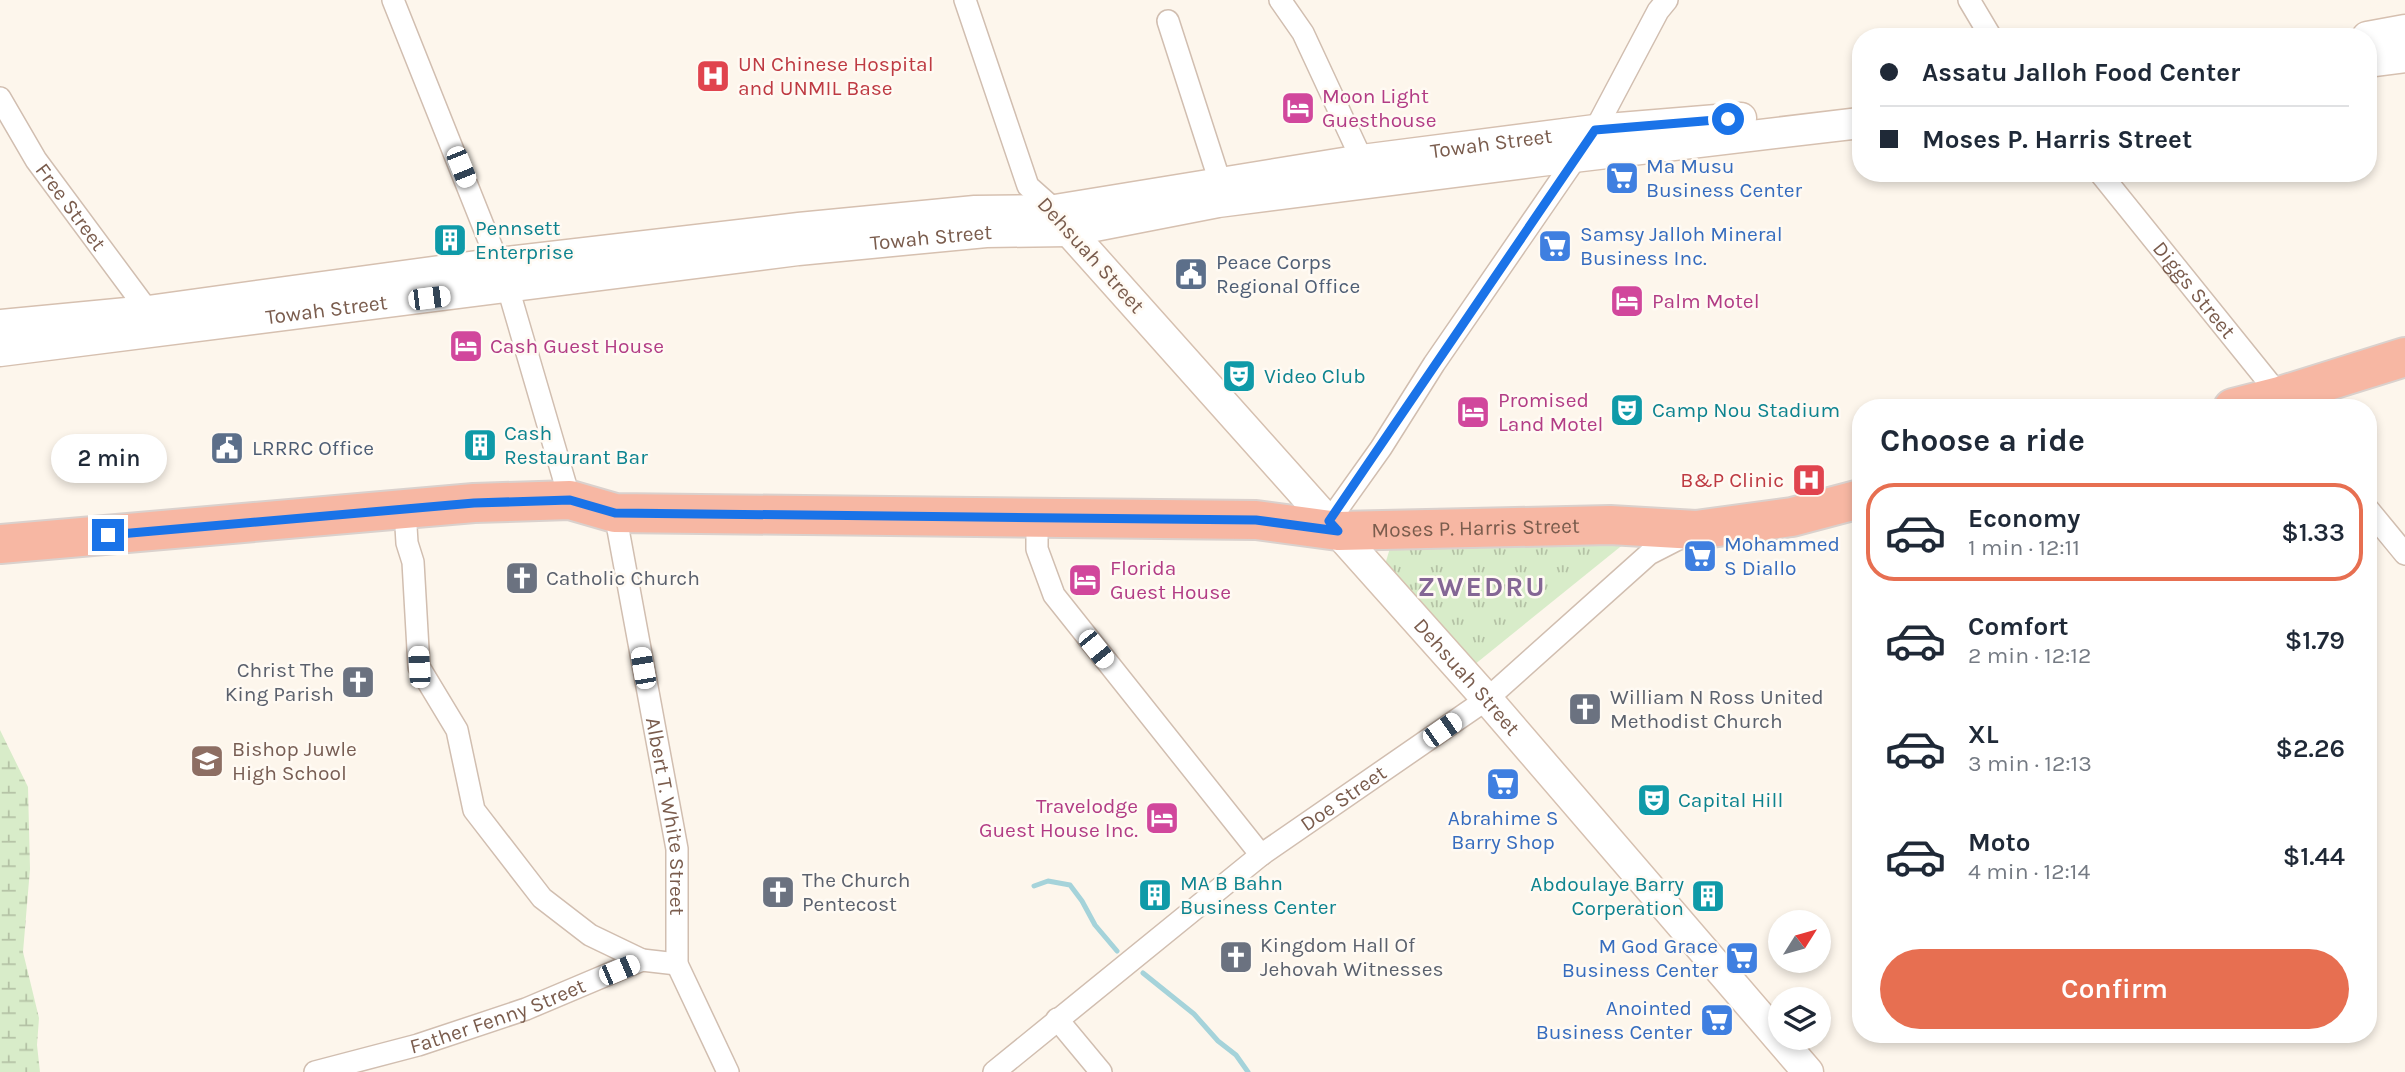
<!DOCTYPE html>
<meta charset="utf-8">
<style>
body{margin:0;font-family:Karla,sans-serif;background:#f2f2f3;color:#1f2937;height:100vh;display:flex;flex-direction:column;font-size:26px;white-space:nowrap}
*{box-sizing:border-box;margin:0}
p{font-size:23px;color:#747a83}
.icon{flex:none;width:38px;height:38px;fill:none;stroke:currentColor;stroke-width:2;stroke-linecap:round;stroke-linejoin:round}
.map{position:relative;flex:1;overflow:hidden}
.sheet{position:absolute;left:1852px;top:399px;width:525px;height:644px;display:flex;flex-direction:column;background:#fff;border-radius:28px;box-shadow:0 4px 10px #0003}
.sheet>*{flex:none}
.top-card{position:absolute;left:1852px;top:28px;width:525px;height:154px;border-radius:28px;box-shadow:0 4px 10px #0003;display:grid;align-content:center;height:154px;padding:0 28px;background:#fff}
.needle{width:46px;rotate:53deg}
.buttons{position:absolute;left:1768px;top:910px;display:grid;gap:14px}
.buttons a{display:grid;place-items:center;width:63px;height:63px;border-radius:50%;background:#fff;box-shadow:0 4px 10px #0003;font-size:35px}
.end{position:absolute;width:32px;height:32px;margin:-16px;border:9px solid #1a73e8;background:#fff;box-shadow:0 0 0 4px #fff}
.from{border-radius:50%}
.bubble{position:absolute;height:49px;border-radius:24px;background:#fff;box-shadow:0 4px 10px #0003;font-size:23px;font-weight:600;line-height:49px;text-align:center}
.car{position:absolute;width:21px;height:42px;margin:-21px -10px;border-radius:9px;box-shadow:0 0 5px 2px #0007;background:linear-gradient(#fff 24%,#345 0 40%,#fff 0 76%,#345 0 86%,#fff 0)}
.top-card b{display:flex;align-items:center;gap:24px;height:66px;font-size:26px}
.top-card b+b{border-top:2px solid #e0e1e3}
.top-card i{width:18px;height:18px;background:#1f2937}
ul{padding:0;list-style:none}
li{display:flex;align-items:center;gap:21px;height:98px;margin:0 14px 10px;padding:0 14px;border:4px solid transparent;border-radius:28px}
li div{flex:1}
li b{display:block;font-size:26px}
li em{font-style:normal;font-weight:600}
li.on{border-color:#e76f51}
li>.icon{width:63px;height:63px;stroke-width:1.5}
h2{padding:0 28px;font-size:32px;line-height:84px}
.cta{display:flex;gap:14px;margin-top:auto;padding:14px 28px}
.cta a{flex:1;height:80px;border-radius:42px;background:#e76f51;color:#fff;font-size:28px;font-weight:600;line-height:80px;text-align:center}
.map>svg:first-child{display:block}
.grass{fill:url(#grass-tufts)}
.wetland{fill:url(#wetland-marsh)}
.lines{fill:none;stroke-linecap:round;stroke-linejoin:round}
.stream{stroke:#a5d3da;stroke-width:5}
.street-casing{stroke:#d1beb0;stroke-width:24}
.secondary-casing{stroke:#d6c0b0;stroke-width:33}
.highway-casing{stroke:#dad1cd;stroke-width:42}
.street{stroke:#fff;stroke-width:21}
.secondary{stroke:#fff;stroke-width:30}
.highway{stroke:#f7b7a3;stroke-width:38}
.route{stroke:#1a73e8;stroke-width:9}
.labels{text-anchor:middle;stroke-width:5;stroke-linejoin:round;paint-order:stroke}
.health-label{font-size:21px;fill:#be3a42;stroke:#fffaf3;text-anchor:start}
.hotel-label{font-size:21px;fill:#b23c85;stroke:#fffaf3;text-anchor:start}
.street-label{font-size:21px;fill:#7a5c4d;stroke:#fffaf3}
.shop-label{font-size:21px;fill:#366cbe;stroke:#fffaf3;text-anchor:start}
.culture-label{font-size:21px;fill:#0d838f;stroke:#fffaf3;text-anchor:start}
.service-label{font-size:21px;fill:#4e5e75;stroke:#fffaf3;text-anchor:start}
.worship-label{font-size:21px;fill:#5b616d;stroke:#fffaf3;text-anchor:start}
.education-label{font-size:21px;fill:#785e54;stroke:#fffaf3;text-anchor:start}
.district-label{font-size:28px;font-weight:bold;letter-spacing:2px;fill:#846695;stroke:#fffaf3}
</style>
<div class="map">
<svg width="2405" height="1072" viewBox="0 0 2405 1072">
<defs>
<pattern id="grass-tufts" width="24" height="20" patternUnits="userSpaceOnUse" patternTransform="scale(1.75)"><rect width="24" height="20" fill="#d8ecc9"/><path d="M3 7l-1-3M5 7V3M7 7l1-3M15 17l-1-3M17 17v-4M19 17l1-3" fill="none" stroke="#b4c2a5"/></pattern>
<pattern id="wetland-marsh" width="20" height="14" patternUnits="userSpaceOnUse" patternTransform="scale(1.75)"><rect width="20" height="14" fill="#d8ecc9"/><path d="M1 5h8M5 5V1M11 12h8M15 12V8" fill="none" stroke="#b4c2a5"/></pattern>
</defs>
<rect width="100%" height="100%" fill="#fdf6ec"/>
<path class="grass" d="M 1393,538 L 1625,543 L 1474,665 L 1384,568 Z"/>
<path class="wetland" d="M 0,730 L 28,787 L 30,869 L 23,952 L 39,1018 L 37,1045 L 40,1072 L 0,1072 Z"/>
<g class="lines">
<path class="stream" d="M 1034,886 L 1048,881 L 1070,885 L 1082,901 L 1095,925 L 1117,951
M 1143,973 L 1194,1014 L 1218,1041 L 1236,1055 L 1248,1072"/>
<g class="street-casing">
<g id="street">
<path d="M 393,0 L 508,288 L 570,500"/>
<path d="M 965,0 L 1028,186 L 1055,210"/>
<path d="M 1280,0 L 1303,33 L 1362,160"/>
<path d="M 1969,0 L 1991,37"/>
<path d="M 1168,21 L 1220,182"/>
<path id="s1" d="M 0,98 L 36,160 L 148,311"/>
<path id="s2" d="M 2100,173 L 2283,400"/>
<path d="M 2368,509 L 2405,554"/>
<path d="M 405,510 L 407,543 L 413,562 L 419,667 L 457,730 L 474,810 L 542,898 L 590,935 L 642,960"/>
<path id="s3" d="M 615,513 L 677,849 L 677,964 L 728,1072"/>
<path d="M 1037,518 L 1037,549 L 1054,595 L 1261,855"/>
<path d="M 1329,521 L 1381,448 L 1434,364 L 1595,130 L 1658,11 L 1667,0"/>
<path d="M 1057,1019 L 1101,1072"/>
<path id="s4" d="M 315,1072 L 418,1045 L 526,1009 L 642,960 L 677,964"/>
<path id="s5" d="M 994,1072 L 1261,855 L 1487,699 L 1649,554 L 1688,534"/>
</g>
</g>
<g class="secondary-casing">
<g id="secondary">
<path d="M 2367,37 L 2405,30"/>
<path d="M 2368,62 L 2405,57"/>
<path id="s6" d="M 1061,219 L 1069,231 L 1487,699 L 1808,1072"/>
<path id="s7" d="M 0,325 L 148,311 L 499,263 L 799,228 L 975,211 L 1055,210 L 1362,160 L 1595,130 L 1741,118"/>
<path id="s8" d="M 0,351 L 798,250 L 986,232 L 1069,231 L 1218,202 L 1540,161 L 1860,123"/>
</g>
</g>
<g class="highway-casing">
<g id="highway">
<path d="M 2233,408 L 2280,396 L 2405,357"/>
<path id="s9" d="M 0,544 L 474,503 L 570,500 L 615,513 L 1256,520 L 1338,531 L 1610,525 L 1696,530 L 1792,517 L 1860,499"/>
</g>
</g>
<use href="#street" class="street"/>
<use href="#secondary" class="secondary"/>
<use href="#highway" class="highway"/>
</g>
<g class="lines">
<path class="route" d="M 108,535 L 474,503 L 570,500 L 615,513 L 1256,520 L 1338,531 L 1329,521 L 1595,130 L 1728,119"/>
</g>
<defs>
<g id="hospital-square" transform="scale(1.75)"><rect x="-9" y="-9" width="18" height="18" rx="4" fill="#e0444e" stroke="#fffaf3"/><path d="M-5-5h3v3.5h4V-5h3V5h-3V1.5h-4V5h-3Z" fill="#fff"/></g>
<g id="hotel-square" transform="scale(1.75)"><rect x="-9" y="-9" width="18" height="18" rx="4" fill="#d1479c" stroke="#fffaf3"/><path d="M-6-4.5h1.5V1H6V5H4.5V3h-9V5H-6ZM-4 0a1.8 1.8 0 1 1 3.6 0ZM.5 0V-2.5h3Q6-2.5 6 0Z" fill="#fff"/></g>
<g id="supermarket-square" transform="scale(1.75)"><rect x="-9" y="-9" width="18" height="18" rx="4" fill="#3f7fe0" stroke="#fffaf3"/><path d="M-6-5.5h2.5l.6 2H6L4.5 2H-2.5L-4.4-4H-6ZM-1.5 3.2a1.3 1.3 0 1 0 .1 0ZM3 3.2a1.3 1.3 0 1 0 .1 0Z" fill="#fff"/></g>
<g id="building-square" transform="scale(1.75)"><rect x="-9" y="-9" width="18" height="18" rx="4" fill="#0f9aa8" stroke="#fffaf3"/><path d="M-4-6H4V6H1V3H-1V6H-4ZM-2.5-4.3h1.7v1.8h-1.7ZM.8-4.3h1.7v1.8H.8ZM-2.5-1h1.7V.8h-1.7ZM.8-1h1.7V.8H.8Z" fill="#fff"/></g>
<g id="civic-square" transform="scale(1.75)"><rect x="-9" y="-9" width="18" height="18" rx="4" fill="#5c6f8a" stroke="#fffaf3"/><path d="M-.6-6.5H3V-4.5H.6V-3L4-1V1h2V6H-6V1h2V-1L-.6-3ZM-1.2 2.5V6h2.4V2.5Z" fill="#fff"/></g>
<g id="theatre-square" transform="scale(1.75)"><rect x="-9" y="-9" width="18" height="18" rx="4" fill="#0f9aa8" stroke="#fffaf3"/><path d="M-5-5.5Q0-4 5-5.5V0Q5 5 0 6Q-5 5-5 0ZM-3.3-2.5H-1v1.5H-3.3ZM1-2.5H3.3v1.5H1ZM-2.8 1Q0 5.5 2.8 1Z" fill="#fff"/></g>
<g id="church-square" transform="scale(1.75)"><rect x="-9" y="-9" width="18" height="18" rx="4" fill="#6b7280" stroke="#fffaf3"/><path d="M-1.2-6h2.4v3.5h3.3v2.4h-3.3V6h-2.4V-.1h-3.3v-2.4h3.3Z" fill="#fff"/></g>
<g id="school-square" transform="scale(1.75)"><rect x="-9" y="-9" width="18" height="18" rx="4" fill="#8d6e63" stroke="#fffaf3"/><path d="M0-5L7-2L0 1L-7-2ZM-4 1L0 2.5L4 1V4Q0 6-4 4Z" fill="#fff"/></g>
</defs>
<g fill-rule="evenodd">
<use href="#hospital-square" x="713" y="76"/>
<use href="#hotel-square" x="1298" y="108"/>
<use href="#supermarket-square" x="1622" y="178"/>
<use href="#building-square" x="450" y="240"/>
<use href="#supermarket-square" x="1555" y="246"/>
<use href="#civic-square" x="1191" y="274"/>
<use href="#hotel-square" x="1627" y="301"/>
<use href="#hotel-square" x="466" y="346"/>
<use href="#theatre-square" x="1239" y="376"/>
<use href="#theatre-square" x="1627" y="410"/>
<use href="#hotel-square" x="1473" y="412"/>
<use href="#building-square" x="480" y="445"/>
<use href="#civic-square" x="227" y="448"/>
<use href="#hospital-square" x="1809" y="480"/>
<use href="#supermarket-square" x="1700" y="556"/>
<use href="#church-square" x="522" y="578"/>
<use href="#hotel-square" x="1085" y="580"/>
<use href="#church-square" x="358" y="682"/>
<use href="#church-square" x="1585" y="709"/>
<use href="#school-square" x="207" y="761"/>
<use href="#supermarket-square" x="1503" y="784"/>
<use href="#theatre-square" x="1654" y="800"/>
<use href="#hotel-square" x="1162" y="818"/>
<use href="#church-square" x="778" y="892"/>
<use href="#building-square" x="1155" y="895"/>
<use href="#building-square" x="1708" y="896"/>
<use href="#church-square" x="1236" y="957"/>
<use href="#supermarket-square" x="1742" y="958"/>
<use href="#supermarket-square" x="1717" y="1020"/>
</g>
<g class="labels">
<g class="health-label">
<text x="738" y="71">UN Chinese Hospital<tspan x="738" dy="24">and UNMIL Base</tspan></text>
<text x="1784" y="487" text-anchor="end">B&amp;P Clinic</text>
</g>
<g class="hotel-label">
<text x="1322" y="103">Moon Light<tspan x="1322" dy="24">Guesthouse</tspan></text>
<text x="1652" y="308">Palm Motel</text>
<text x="490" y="353">Cash Guest House</text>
<text x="1498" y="407">Promised<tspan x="1498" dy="24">Land Motel</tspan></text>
<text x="1110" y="575">Florida<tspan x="1110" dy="24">Guest House</tspan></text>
<text x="1138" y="813" text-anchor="end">Travelodge<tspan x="1138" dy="24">Guest House Inc.</tspan></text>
</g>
<g class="street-label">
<text dy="7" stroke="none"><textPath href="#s7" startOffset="1503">Towah Street</textPath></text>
<text dy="7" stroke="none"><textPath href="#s1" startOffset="130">Free Street</textPath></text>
<text dy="7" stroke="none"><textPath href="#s8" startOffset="938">Towah Street</textPath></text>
<text transform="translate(1091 255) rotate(48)" y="7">Dehsuah Street</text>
<text dy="7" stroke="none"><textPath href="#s2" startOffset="150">Diggs Street</textPath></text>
<text dy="7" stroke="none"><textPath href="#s8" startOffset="329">Towah Street</textPath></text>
<text dy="7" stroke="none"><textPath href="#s9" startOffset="1480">Moses P. Harris Street</textPath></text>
<text dy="7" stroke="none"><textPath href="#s6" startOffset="612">Dehsuah Street</textPath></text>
<text dy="7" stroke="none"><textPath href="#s5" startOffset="444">Doe Street</textPath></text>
<text dy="7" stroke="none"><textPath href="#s3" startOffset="308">Albert T. White Street</textPath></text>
<text dy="7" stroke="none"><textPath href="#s4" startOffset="191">Father Fenny Street</textPath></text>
</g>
<g class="shop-label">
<text x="1646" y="173">Ma Musu<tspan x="1646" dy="24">Business Center</tspan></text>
<text x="1580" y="241">Samsy Jalloh Mineral<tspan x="1580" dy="24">Business Inc.</tspan></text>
<text x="1724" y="551">Mohammed<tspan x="1724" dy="24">S Diallo</tspan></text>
<text x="1503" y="825" text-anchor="middle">Abrahime S<tspan x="1503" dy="24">Barry Shop</tspan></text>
<text x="1718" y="953" text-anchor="end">M God Grace<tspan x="1718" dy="24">Business Center</tspan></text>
<text x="1692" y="1015" text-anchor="end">Anointed<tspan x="1692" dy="24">Business Center</tspan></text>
</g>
<g class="culture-label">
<text x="475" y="235">Pennsett<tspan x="475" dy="24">Enterprise</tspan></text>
<text x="1264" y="383">Video Club</text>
<text x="1652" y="417">Camp Nou Stadium</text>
<text x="504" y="440">Cash<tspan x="504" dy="24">Restaurant Bar</tspan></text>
<text x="1678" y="807">Capital Hill</text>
<text x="1180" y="890">MA B Bahn<tspan x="1180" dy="24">Business Center</tspan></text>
<text x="1684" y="891" text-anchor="end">Abdoulaye Barry<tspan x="1684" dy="24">Corperation</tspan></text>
</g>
<g class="service-label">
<text x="1216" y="269">Peace Corps<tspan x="1216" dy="24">Regional Office</tspan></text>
<text x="252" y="455">LRRRC Office</text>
</g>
<g class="worship-label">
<text x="546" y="585">Catholic Church</text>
<text x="334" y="677" text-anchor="end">Christ The<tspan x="334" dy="24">King Parish</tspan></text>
<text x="1610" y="704">William N Ross United<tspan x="1610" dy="24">Methodist Church</tspan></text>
<text x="802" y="887">The Church<tspan x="802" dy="24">Pentecost</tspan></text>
<text x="1260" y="952">Kingdom Hall Of<tspan x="1260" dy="24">Jehovah Witnesses</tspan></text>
</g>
<g class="education-label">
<text x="232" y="756">Bishop Juwle<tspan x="232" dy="24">High School</tspan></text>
</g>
<g class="district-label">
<text x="1482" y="596">ZWEDRU</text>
</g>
</g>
</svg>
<div class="buttons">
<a><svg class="needle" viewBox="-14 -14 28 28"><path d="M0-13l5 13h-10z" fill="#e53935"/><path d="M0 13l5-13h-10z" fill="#747a83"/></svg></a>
<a><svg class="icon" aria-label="layers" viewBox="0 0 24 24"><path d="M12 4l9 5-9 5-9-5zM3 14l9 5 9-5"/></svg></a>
</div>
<i class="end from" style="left:1728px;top:119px"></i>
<i class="end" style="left:108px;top:535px"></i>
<div class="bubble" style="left:51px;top:434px;width:116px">2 min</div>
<i class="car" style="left:461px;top:167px;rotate:158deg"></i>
<i class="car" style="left:429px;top:298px;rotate:83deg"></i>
<i class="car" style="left:1096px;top:649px;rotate:141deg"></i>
<i class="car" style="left:419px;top:667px;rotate:357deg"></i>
<i class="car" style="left:643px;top:668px;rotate:350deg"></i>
<i class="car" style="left:1442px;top:730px;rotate:55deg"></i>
<i class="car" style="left:619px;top:970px;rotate:67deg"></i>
<div class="top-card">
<b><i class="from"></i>Assatu Jalloh Food Center</b>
<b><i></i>Moses P. Harris Street</b>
</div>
<section class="sheet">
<h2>Choose a ride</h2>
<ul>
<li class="on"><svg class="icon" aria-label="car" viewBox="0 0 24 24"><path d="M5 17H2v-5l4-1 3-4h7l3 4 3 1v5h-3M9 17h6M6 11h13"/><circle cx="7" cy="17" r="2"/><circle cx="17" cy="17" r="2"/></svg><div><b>Economy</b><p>1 min · 12:11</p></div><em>$1.33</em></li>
<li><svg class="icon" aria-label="car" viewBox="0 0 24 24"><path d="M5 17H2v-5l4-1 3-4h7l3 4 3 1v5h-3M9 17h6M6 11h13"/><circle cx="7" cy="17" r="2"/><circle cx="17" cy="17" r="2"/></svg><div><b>Comfort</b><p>2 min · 12:12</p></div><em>$1.79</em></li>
<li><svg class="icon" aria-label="car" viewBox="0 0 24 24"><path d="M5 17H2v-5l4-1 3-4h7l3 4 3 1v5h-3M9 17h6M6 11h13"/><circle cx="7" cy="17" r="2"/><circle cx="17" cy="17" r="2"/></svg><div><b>XL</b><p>3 min · 12:13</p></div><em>$2.26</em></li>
<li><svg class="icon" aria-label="car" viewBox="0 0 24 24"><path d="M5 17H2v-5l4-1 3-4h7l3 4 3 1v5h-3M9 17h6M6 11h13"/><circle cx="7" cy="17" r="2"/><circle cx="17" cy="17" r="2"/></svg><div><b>Moto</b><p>4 min · 12:14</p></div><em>$1.44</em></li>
</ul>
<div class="cta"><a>Confirm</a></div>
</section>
</div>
